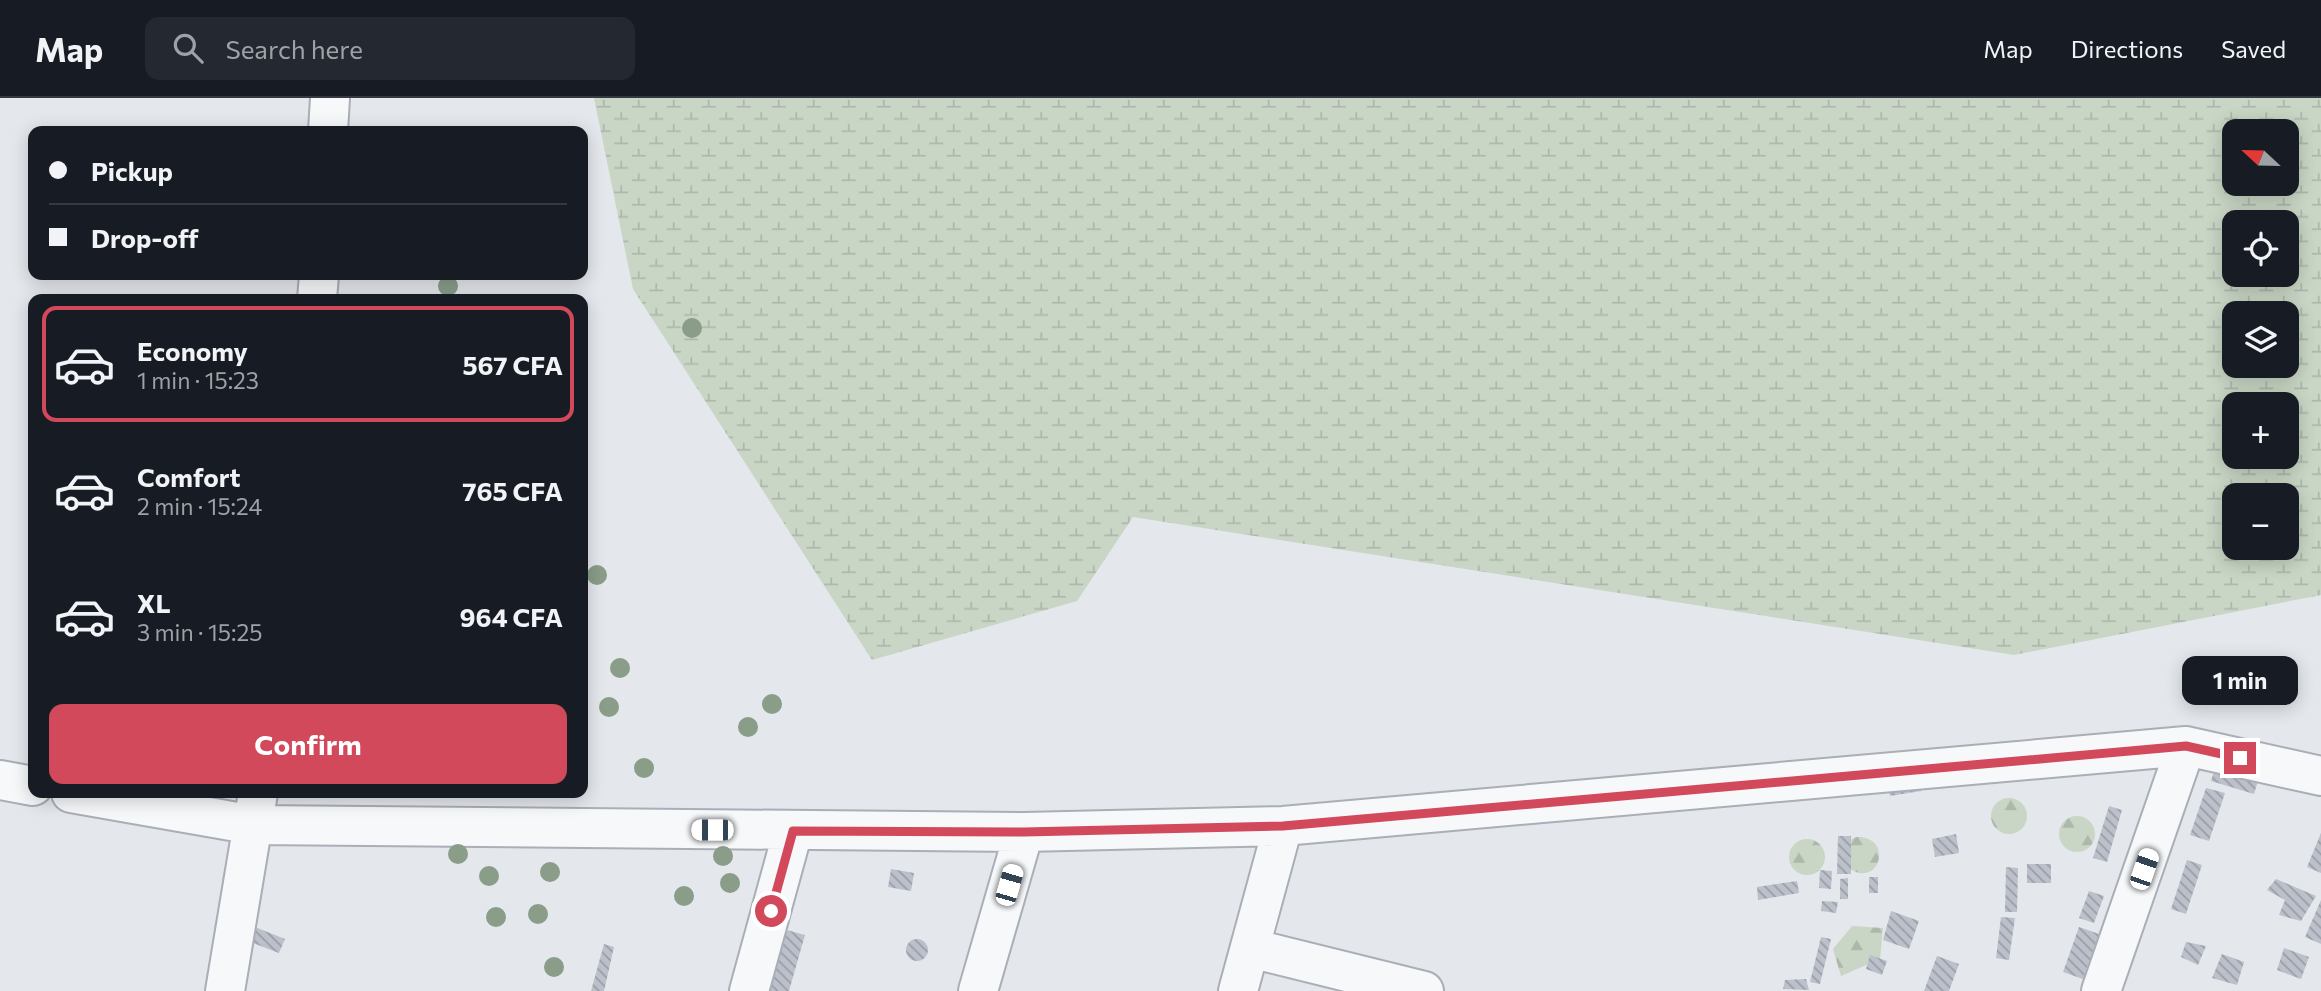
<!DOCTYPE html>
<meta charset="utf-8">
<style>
body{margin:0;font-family:Commissioner,sans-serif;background:#242831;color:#f1f3f6;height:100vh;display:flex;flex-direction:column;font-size:26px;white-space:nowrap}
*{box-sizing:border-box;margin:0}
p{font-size:23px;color:#9ea1a6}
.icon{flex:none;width:38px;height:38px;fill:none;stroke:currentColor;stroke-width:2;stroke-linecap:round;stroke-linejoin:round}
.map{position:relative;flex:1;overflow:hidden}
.sheet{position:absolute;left:28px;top:196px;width:560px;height:504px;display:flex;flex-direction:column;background:#171b24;border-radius:14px;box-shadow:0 4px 18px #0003}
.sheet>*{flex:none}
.banner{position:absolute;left:28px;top:28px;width:560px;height:154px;border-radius:14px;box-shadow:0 4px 18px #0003;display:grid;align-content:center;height:154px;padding:0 21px;background:#171b24}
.needle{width:46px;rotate:292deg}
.controls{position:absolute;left:2222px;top:21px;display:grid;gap:14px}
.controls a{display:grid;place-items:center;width:77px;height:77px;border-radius:14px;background:#171b24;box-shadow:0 4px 18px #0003;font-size:35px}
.end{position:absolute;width:32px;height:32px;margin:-16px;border:9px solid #d1495b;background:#fff;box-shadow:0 0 0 4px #fff}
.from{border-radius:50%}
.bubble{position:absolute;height:49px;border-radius:14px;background:#171b24;box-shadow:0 4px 18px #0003;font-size:23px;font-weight:700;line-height:49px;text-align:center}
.car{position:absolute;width:21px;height:42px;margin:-21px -10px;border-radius:9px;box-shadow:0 0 5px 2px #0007;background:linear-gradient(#fff 24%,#345 0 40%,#fff 0 76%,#345 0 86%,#fff 0)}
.banner b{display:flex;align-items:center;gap:24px;height:66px;font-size:26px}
.banner b+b{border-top:2px solid #363941}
.banner i{width:18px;height:18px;background:#f1f3f6}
ul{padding:12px 0 0;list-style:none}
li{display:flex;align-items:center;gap:21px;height:116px;margin:0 14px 10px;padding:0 7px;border:4px solid transparent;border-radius:14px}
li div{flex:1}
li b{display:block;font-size:26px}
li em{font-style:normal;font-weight:700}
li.selected{border-color:#d1495b}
li>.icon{width:63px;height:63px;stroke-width:1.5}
.primary-button{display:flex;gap:14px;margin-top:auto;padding:14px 21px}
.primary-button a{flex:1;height:80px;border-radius:14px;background:#d1495b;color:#fff;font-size:28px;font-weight:700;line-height:80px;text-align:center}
header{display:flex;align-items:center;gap:42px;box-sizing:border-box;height:98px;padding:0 35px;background:#171b24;border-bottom:2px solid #363941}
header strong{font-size:33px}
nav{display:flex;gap:38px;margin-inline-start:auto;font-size:24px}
.search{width:490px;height:63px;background:#242831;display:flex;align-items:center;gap:18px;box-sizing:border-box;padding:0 24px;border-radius:14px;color:#9ea1a6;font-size:26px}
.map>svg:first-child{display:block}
.forest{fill:url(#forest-firs)}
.wetland{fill:url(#wetland-marsh);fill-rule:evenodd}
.building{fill:url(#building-back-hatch)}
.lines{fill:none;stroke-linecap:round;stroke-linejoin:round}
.street-casing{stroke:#a9aeb7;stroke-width:42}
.street{stroke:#f7f8fa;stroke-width:38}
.tree{fill:#899d89}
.route{stroke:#d1495b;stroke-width:9}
</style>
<header>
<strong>Map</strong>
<div class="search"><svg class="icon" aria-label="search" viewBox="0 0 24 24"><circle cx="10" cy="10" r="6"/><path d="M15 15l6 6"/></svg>Search here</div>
<nav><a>Map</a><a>Directions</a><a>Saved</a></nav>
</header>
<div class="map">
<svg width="2321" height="893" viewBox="0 0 2321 893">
<defs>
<pattern id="forest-firs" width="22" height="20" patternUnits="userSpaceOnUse" patternTransform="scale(1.75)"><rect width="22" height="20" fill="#c9d6c5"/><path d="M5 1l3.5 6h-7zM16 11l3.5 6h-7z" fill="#adb8ab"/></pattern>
<pattern id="wetland-marsh" width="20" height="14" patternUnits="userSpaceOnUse" patternTransform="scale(1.75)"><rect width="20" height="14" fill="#c9d6c5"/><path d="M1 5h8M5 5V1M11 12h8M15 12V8" fill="none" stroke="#adb8ab"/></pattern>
<pattern id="building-back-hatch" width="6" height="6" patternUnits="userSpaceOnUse" patternTransform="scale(1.75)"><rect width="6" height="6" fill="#bbc0ca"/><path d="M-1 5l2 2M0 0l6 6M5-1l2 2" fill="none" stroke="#989da6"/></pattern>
</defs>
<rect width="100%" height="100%" fill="#e4e7ec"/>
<path class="forest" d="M1991 718a18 18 0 1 1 36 0a18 18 0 1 1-36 0Z
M2059 736a18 18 0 1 1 36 0a18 18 0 1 1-36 0Z
M 1856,739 C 1894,737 1881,792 1848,770 L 1850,742 Z
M1789 759a18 18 0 1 1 36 0a18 18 0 1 1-36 0Z
M 1852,828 L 1883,830 L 1880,861 L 1841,878 L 1833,851 Z"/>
<path class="wetland" d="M 594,0 L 2321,0 L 2321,497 L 2014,557 L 1133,419 L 1077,503 L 872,562 L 633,191 ZM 2235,33 L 2287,33 L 2287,86 L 2235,86 ZM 2235,124 L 2287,124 L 2287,177 L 2235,177 ZM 2235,215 L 2287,215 L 2287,268 L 2235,268 ZM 2235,306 L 2287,306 L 2287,359 L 2235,359 ZM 2235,397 L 2287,397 L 2287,450 L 2235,450 Z"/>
<path class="building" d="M 2217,663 L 2260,676 L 2254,696 L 2211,683 Z
M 1919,677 L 1921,693 L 1890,698 L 1887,681 Z
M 2206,690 L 2225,695 L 2209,743 L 2190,737 Z
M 2109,708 L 2122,712 L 2107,764 L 2093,760 Z
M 2321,735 L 2321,775 L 2307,769 Z
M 1956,736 L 1959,755 L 1935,759 L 1932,741 Z
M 1838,738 L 1851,738 L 1851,776 L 1837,776 Z
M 2187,762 L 2202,767 L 2186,816 L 2171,811 Z
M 2027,766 L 2051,766 L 2051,785 L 2027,785 Z
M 2006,769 L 2018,770 L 2017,814 L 2005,814 Z
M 891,771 L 914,775 L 911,793 L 888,789 Z
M 1820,772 L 1832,773 L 1831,791 L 1819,790 Z
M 1869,779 L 1878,779 L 1878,795 L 1869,795 Z
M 1848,780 L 1848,801 L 1840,801 L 1840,781 Z
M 2276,781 L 2316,798 L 2301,823 L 2279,817 L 2285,802 L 2267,792 Z
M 1797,783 L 1799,795 L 1758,802 L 1757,789 Z
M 2089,793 L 2104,798 L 2094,825 L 2079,820 Z
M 2321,802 L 2321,846 L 2305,839 Z
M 1822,803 L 1838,804 L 1836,815 L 1821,813 Z
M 1891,813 L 1919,823 L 1909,851 L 1883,842 Z
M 2001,819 L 2015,820 L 2009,862 L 1996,860 Z
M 255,829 L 285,841 L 279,855 L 250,844 Z
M 776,829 L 805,837 L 789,893 L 758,893 Z
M 2079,829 L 2099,836 L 2083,881 L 2063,874 Z
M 1821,839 L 1831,841 L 1820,886 L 1810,884 Z
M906 852a11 11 0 1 1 22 0a11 11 0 1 1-22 0Z
M 2186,844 L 2206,848 L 2198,867 L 2181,859 Z
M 604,846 L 614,849 L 604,893 L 591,893 Z
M 2284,850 L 2309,859 L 2301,881 L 2277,872 Z
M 2222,856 L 2244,864 L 2237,887 L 2212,880 Z
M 1870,857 L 1887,863 L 1882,877 L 1866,871 Z
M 1937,858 L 1959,866 L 1949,893 L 1924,893 Z
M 1806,881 L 1809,892 L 1783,891 L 1785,882 Z"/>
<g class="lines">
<g class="street-casing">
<path id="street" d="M 328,33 L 330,0
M 317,201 L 319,177
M 0,682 L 33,688
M 71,695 L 254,727 L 1024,734 L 1283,728 L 2186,648 L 2321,678
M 1250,850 L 1424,893
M 225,893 L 258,695
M 749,893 L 793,733
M 978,893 L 1024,734
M 1238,893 L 1283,728
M 2101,893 L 2186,648"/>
</g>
<use href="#street" class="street"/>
</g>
<g class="tree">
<circle cx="448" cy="188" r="10"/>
<circle cx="692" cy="230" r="10"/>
<circle cx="597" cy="477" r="10"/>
<circle cx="620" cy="570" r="10"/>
<circle cx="772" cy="606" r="10"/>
<circle cx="609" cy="609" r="10"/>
<circle cx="748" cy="629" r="10"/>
<circle cx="644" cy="670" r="10"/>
<circle cx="458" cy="756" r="10"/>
<circle cx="723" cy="758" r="10"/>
<circle cx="550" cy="774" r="10"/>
<circle cx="489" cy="778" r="10"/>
<circle cx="730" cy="785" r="10"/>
<circle cx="684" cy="798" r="10"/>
<circle cx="538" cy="816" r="10"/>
<circle cx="496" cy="819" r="10"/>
<circle cx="554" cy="869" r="10"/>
</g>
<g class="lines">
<path class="route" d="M 771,813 L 793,733 L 1024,734 L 1283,728 L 2186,648 L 2240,660"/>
</g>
</svg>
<div class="controls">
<a><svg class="needle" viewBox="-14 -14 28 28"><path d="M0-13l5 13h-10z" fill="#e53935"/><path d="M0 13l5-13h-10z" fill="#9ea1a6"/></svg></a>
<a><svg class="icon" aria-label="locate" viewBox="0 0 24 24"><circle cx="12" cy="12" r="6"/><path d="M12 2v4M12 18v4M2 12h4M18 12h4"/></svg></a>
<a><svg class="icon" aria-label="layers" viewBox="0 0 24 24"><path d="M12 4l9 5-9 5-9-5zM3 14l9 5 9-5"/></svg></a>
<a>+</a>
<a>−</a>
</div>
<i class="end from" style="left:771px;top:813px"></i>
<i class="end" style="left:2240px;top:660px"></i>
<div class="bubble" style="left:2182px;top:558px;width:116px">1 min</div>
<i class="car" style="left:712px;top:732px;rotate:270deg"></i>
<i class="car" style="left:2144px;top:771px;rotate:19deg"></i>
<i class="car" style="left:1009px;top:787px;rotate:16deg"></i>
<div class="banner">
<b><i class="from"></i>Pickup</b>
<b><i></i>Drop-off</b>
</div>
<section class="sheet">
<ul>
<li class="selected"><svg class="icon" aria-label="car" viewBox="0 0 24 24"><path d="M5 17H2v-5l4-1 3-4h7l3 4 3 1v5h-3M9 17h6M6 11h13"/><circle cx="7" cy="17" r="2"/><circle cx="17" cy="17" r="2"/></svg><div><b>Economy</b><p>1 min · 15:23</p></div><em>567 CFA</em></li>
<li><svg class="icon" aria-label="car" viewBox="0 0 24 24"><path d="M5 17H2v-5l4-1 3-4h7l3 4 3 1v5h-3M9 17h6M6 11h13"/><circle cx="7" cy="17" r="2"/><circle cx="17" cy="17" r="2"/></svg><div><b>Comfort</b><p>2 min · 15:24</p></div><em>765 CFA</em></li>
<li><svg class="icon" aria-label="car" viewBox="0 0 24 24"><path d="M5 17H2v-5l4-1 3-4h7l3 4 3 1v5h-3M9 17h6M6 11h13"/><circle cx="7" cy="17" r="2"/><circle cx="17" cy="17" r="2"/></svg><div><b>XL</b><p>3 min · 15:25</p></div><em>964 CFA</em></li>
</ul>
<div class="primary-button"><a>Confirm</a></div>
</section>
</div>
